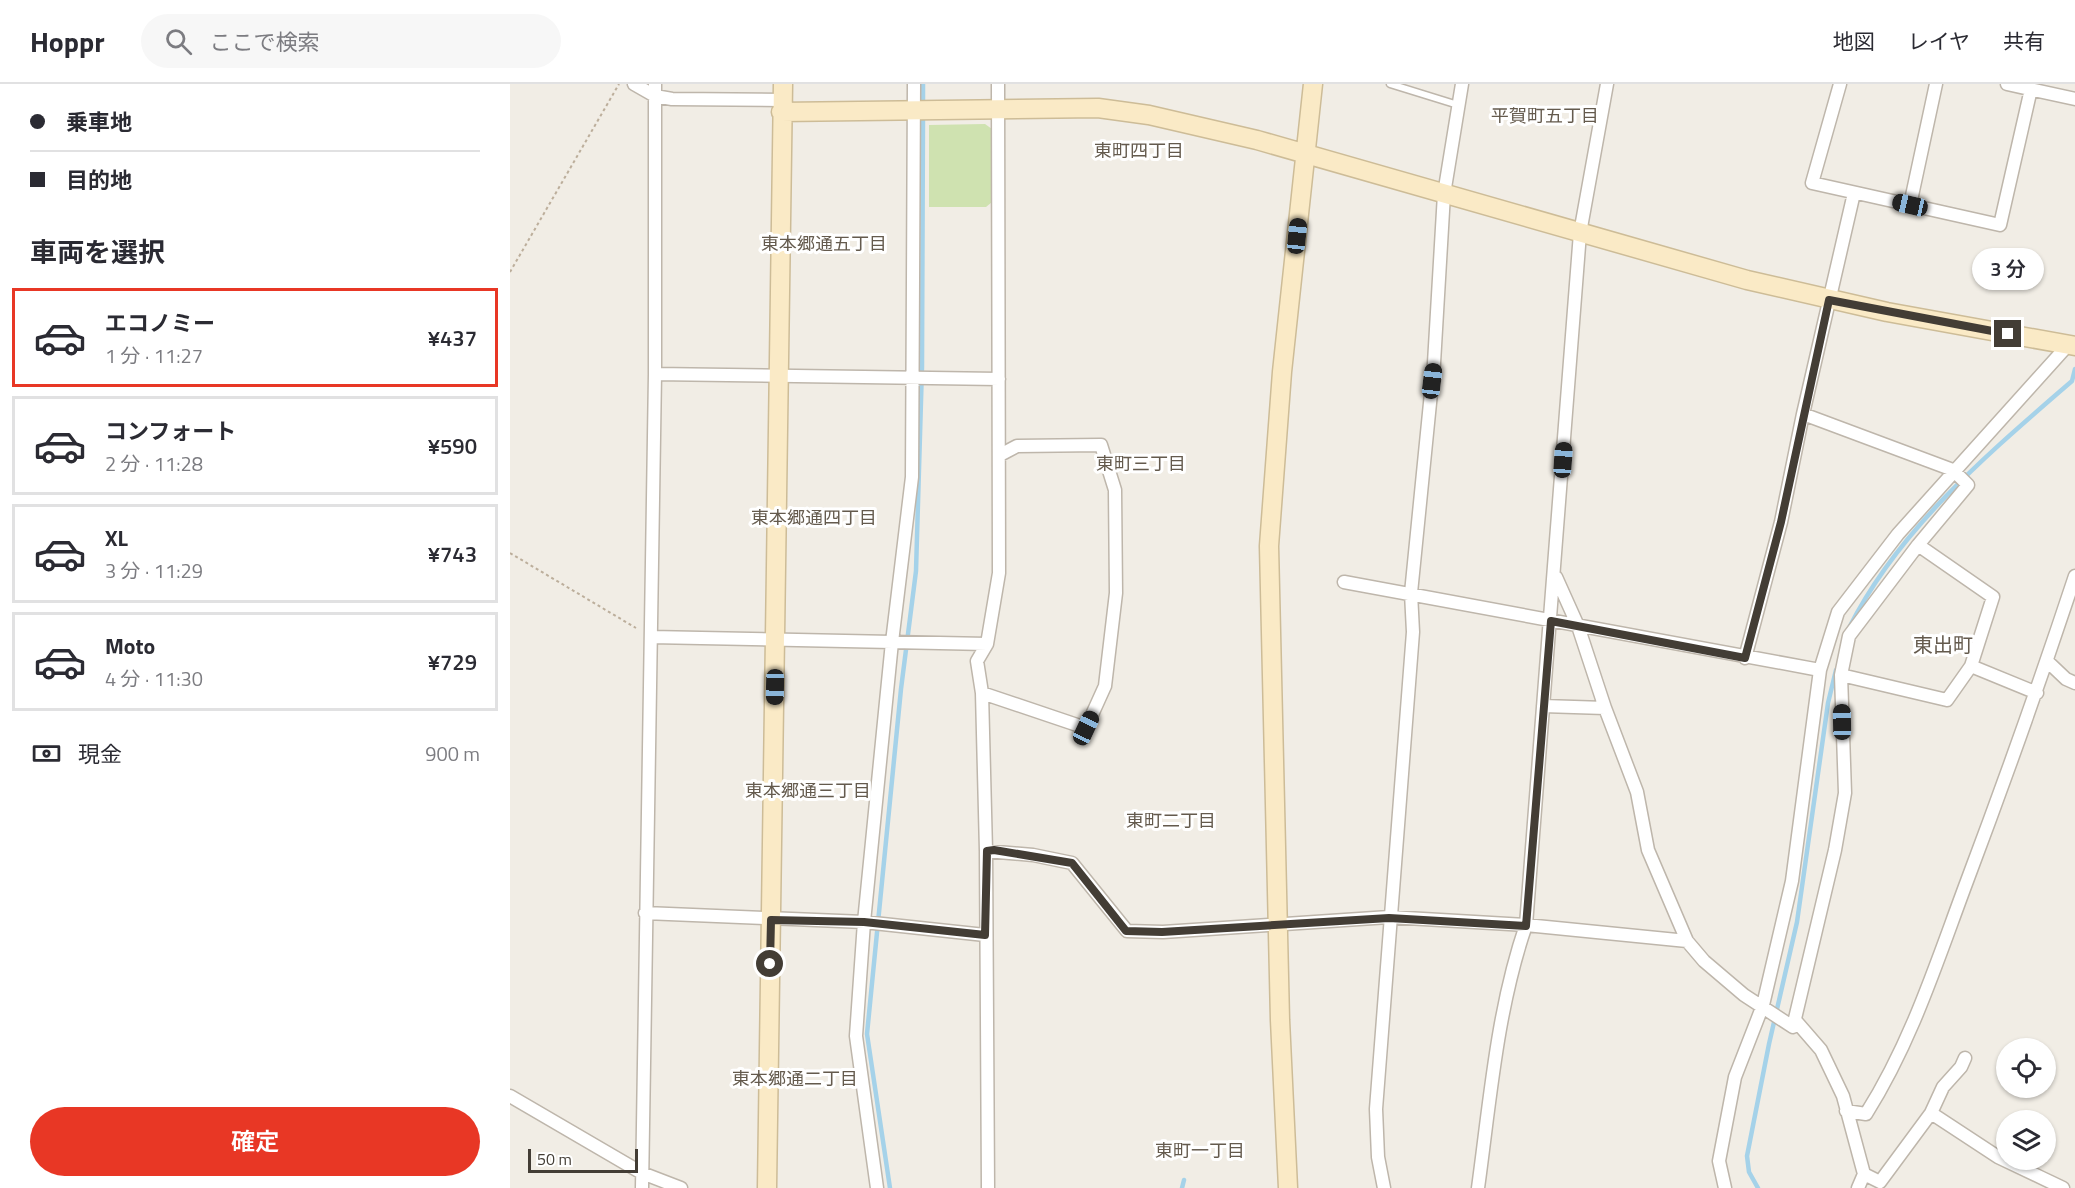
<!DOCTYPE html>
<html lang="ja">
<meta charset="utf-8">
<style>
body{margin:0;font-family:"Titillium Web","Noto Sans JP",sans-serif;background:#f7f7f7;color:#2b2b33;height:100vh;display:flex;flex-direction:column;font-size:22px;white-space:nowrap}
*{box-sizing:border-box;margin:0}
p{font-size:20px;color:#7c7c81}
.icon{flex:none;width:33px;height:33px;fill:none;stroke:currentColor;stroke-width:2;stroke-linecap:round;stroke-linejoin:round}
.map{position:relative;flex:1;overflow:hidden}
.side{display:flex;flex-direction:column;background:#fff;width:510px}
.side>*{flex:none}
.banner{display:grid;align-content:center;height:132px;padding:0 30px;background:#fff}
.tools{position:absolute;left:1486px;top:954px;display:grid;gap:12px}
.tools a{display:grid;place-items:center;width:60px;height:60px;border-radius:50%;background:#fff;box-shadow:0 2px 4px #0004;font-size:30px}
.scale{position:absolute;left:18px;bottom:15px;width:110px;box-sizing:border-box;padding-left:6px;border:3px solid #433d35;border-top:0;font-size:16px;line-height:21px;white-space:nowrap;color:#433d35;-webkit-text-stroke:4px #fff;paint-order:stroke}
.end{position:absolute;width:27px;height:27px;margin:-14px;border:8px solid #433d35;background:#fff;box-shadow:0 0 0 3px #fff}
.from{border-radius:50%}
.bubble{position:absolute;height:42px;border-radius:21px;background:#fff;box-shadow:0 2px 4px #0004;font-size:20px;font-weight:600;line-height:42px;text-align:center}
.car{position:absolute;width:18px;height:36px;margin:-18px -9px;border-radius:8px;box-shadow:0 0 4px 2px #0007;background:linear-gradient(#222 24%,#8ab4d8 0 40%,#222 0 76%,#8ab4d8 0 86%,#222 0)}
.banner b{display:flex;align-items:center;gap:21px;height:57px;font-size:22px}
.banner b+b{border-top:2px solid #e1e1e2}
.banner i{width:15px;height:15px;background:#2b2b33}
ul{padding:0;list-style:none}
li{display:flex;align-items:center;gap:18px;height:99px;margin:0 12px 9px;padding:0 18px;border:3px solid #e1e1e2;border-radius:0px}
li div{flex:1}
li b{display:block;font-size:22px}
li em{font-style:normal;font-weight:600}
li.selected{border-color:#e83725}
li>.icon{width:54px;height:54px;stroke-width:1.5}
h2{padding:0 30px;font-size:27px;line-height:72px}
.pay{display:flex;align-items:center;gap:15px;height:66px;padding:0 30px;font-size:22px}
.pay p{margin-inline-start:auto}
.primary-button{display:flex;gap:12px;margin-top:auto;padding:12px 30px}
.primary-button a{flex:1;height:69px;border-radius:36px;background:#e83725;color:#fff;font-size:24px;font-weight:600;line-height:69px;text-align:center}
header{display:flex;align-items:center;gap:36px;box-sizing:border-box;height:84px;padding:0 30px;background:#fff;border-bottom:2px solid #e1e1e2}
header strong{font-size:28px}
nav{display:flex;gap:33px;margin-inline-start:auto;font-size:21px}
.search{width:420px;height:54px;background:#f7f7f7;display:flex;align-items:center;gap:15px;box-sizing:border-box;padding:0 21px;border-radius:33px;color:#7c7c81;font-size:22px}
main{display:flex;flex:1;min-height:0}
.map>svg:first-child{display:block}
.green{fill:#cfe2b0}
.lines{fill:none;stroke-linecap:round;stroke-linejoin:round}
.stream{stroke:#a5d2e9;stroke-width:4.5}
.lane-casing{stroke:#beb6ab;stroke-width:9}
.street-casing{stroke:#beb6ab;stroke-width:15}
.secondary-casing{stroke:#cdbc97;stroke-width:21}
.path{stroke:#bcae9b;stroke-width:2;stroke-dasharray:3 3;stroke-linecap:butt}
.lane{stroke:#fff;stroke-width:6}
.street{stroke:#fff;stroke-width:12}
.secondary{stroke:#faeac6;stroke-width:18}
.route{stroke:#433d35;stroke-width:8}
.labels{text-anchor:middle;stroke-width:6;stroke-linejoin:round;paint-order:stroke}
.neighbourhood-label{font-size:18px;fill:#645a4d;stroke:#fff}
.quarter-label{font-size:20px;fill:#645a4d;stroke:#fff}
</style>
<header>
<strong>Hoppr</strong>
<div class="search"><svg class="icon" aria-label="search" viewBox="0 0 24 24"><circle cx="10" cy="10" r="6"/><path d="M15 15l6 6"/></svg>ここで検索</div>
<nav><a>地図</a><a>レイヤ</a><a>共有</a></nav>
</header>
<main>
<section class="side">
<div class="banner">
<b><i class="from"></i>乗車地</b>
<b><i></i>目的地</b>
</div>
<h2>車両を選択</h2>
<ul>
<li class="selected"><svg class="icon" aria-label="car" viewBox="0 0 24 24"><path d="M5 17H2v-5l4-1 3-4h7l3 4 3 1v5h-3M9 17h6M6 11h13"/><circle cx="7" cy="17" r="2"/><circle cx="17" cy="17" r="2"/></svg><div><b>エコノミー</b><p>1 分 · 11:27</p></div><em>¥437</em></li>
<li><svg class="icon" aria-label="car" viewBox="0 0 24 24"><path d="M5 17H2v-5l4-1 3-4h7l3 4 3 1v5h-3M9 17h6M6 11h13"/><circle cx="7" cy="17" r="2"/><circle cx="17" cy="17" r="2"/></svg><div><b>コンフォート</b><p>2 分 · 11:28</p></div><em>¥590</em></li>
<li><svg class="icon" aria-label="car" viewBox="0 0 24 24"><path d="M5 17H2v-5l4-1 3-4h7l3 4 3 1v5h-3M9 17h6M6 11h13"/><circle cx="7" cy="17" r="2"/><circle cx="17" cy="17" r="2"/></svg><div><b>XL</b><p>3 分 · 11:29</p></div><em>¥743</em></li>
<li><svg class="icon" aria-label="car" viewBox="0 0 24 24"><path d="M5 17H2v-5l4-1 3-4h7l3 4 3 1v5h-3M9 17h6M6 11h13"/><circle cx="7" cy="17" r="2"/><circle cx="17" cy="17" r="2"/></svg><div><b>Moto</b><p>4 分 · 11:30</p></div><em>¥729</em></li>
</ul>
<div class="pay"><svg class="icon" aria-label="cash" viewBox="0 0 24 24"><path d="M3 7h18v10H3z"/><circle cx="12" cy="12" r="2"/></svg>現金<p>900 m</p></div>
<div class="primary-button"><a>確定</a></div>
</section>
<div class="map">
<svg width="1565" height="1104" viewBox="0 0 1565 1104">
<rect width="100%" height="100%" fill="#f1ede5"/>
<path class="green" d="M 475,40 L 482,45 L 482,118 L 476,123 L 419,123 L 419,41 Z"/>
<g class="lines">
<path class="stream" d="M 413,21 L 413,0
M 1339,544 C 1389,444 1479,369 1562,297 L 1565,285
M 380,1104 L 357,950 L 391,605 L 406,487 L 412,283 L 413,30
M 672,1104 L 674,1096
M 1248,1104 L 1239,1088 L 1237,1072 L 1259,960 L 1287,838 L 1318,619 L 1326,586"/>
<g class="lane-casing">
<path id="lane" d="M 880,0 L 948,21"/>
</g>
<g class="street-casing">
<path id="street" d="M 124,0 L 145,12 L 162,15 L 273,16
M 1330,0 L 1302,99 L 1490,141 L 1521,5
M 1497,0 L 1565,15
M 1400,121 L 1426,0
M 145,290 L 489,295
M 1046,493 L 1068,542 L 1095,624
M 834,498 L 1310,586
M 141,553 L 477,560
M 1235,574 L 1271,438 L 1293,330 L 1344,109
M 1537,577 L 1556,595 L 1565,599
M 1461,582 L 1527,609
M 1331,591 L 1437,616 L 1461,582 L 1483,513 L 1408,461
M 472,609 L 576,644 L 595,602 L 606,509 L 605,406 L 591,361 L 507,362 L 490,371
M 1033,622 L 1095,624 L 1127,708 L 1138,766 L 1177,857 L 1194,877 L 1234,911 L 1283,943 L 1325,766 L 1335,709 L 1331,591 L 1339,552 L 1408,461 L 1458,401 L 1443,386 L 1293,330
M 476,767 L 523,771 L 562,779 L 617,847 L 653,848 L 879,833 L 1016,841 L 1177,857
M 135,829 L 354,838 L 475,851
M 1285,936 L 1311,966 L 1333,1012 L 1354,1090 L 1348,1104
M 0,1012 L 132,1089 L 171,1104
M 1336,1027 L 1356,1030 C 1402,957 1427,877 1457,797 C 1495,696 1531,595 1565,492
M 1421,1029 L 1488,1073 L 1553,1104
M 1354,1090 L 1370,1098 L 1421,1029 L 1433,1003 L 1451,983 L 1455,974
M 132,1104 L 145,290 L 145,0
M 367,1104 L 346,952 L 354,838 L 382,558 L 402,393 L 404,0
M 478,1104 L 476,767 L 472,609 L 467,577 L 477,560 L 489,489 L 488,0
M 874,1104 L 868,1073 L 866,1025 L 903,548 L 901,509 L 924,279 L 934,110 L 952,0
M 968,1104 C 980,1017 987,925 1016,841 L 1070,149 L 1097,0
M 1215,1104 L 1209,1077 L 1225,993 L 1253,921 L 1282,797 L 1310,586 L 1328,528 L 1388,450 L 1558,261 L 1563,264"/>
</g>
<g class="secondary-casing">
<path id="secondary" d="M 271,28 L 588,24 L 639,31 L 747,56 L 1237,196 L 1377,228 L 1565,262
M 257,1104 L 273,0
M 778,1104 L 770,936 L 759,462 L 772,288 L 803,0"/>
</g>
<path class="path" d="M 0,188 L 109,0
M 0,469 L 126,544"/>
<use href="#lane" class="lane"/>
<use href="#street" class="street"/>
<use href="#secondary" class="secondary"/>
</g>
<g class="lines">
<path class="route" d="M 260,880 L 261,836 L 354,838 L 475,851 L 477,767 L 484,766 L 562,779 L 616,847 L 652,848 L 879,834 L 1016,842 L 1041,537 L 1235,574 L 1271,438 L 1319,216 L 1498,250"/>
</g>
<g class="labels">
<g class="neighbourhood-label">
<text x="1035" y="38">平賀町五丁目</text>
<text x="629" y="73">東町四丁目</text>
<text x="314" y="166">東本郷通五丁目</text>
<text x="631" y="386">東町三丁目</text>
<text x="304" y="440">東本郷通四丁目</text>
<text x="298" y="713">東本郷通三丁目</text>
<text x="661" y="743">東町二丁目</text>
<text x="285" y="1001">東本郷通二丁目</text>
<text x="690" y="1073">東町一丁目</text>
</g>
<g class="quarter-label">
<text x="1433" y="568">東出町</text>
</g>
</g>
</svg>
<div class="tools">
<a><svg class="icon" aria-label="locate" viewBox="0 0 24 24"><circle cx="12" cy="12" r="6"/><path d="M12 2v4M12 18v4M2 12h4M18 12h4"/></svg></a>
<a><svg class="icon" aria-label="layers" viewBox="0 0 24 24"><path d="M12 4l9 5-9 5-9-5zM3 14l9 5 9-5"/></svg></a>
</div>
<div class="scale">50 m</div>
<i class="end from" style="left:260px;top:880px"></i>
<i class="end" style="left:1498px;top:250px"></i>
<div class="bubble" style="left:1462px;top:164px;width:72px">3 分</div>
<i class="car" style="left:1400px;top:121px;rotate:283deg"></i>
<i class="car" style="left:787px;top:152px;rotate:6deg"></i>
<i class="car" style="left:922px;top:297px;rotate:7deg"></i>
<i class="car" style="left:1053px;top:376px;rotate:4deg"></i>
<i class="car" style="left:265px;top:603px;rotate:181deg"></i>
<i class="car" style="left:1332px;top:638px;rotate:359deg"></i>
<i class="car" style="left:576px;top:644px;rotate:25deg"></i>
</div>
</main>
